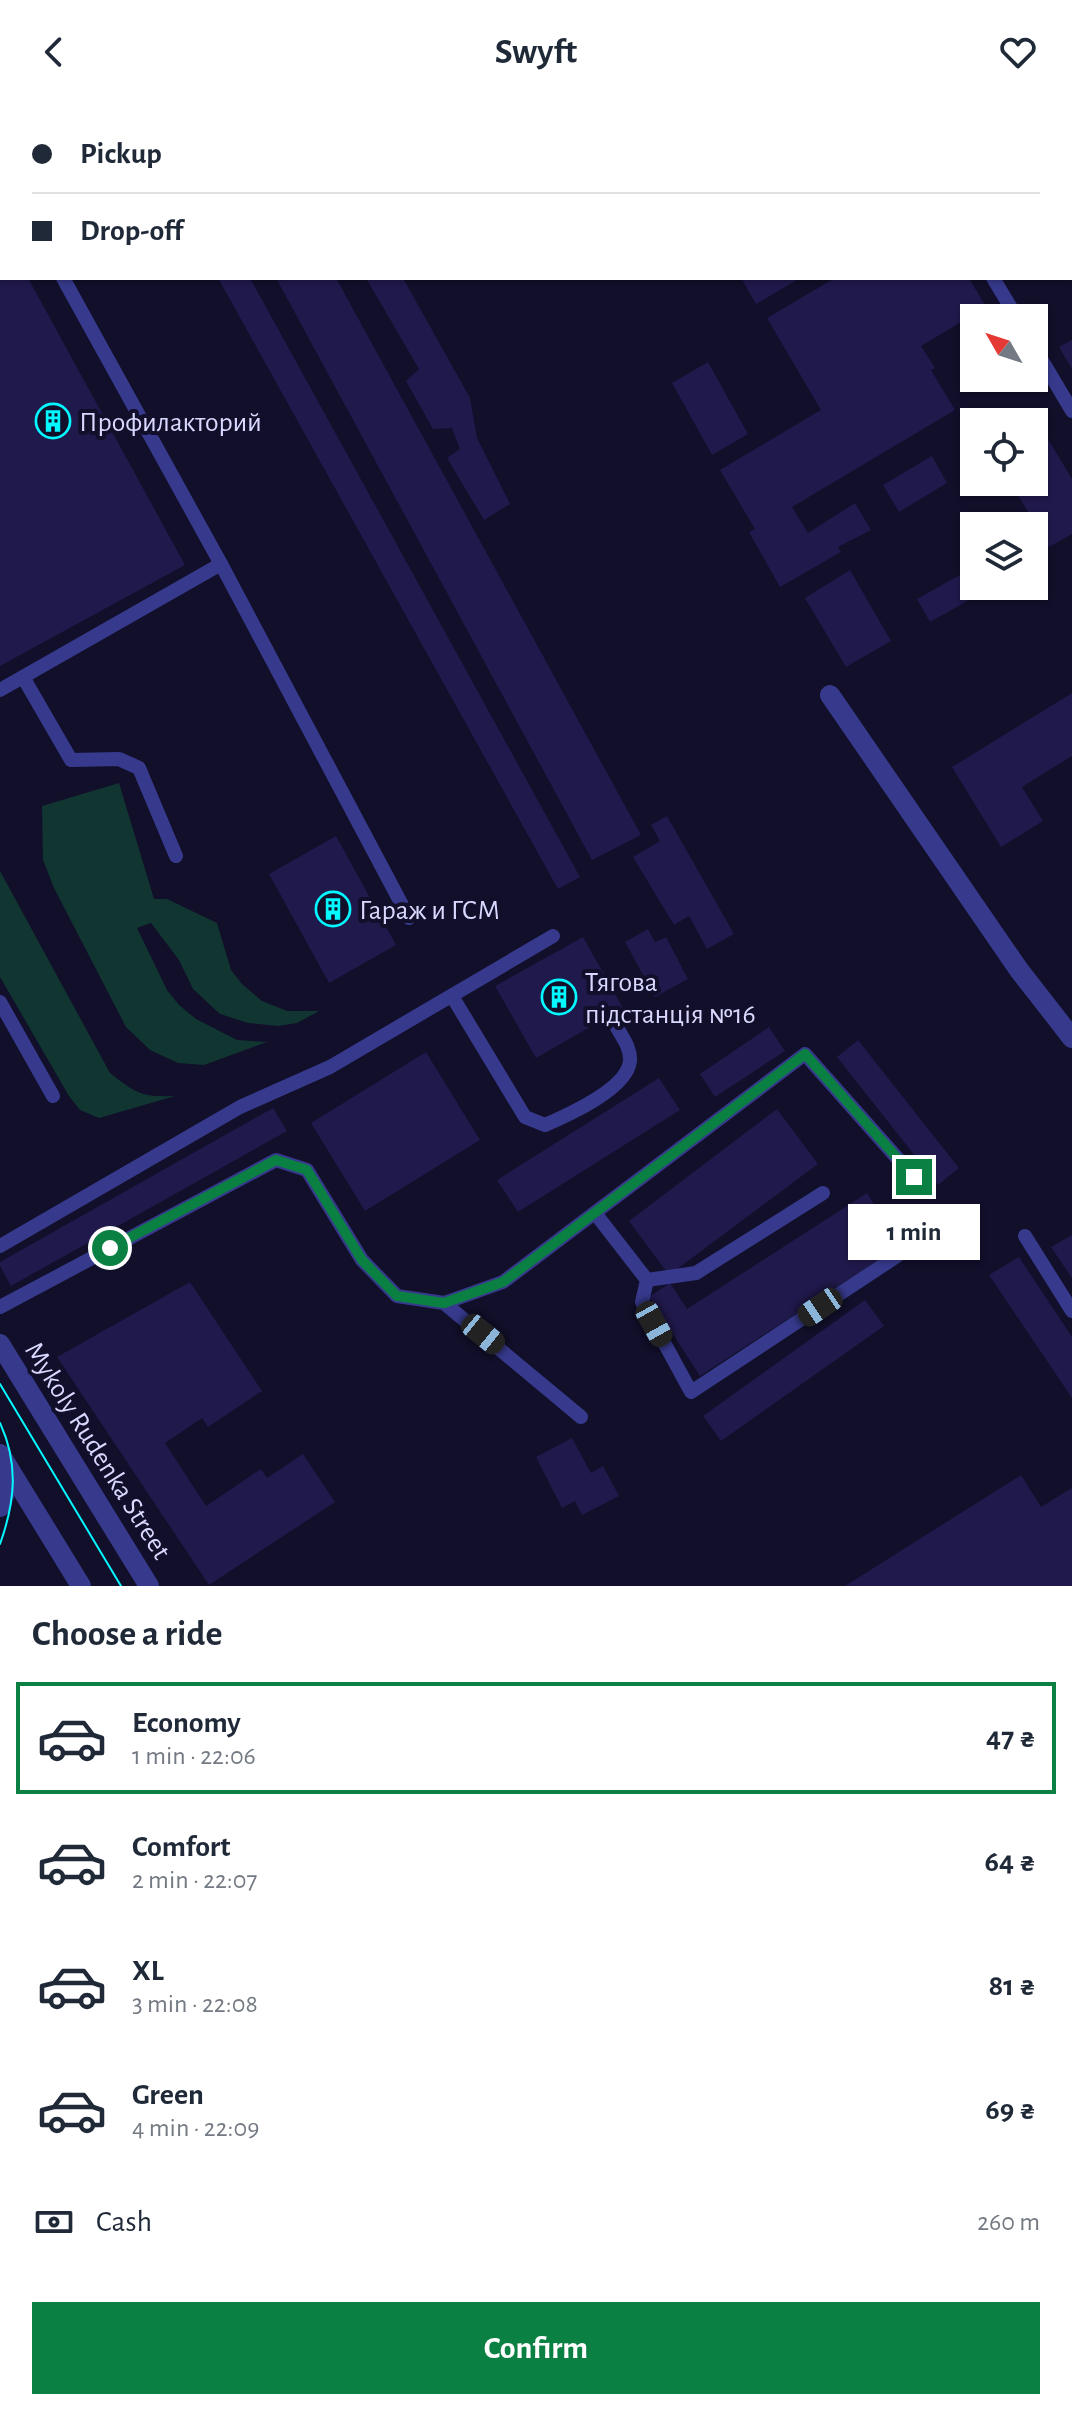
<!DOCTYPE html>
<meta charset="utf-8">
<style>
body{margin:0;font-family:"Alegreya Sans",sans-serif;background:#f2f2f3;color:#1f2937;height:100vh;display:flex;flex-direction:column;font-size:30px;white-space:nowrap}
*{box-sizing:border-box;margin:0}
p{font-size:26px;color:#747a83}
.icon{flex:none;width:44px;height:44px;fill:none;stroke:currentColor;stroke-width:2;stroke-linecap:round;stroke-linejoin:round}
.map{position:relative;height:1482px;overflow:hidden}
.sheet{display:flex;flex-direction:column;background:#fff;flex:1}
.sheet>*{flex:none}
.hud{position:absolute;left:0px;top:0px;width:1072px;height:176px;box-shadow:0 2px 6px #0004;display:grid;align-content:center;height:176px;padding:0 32px;background:#fff}
.needle{width:52px;rotate:309deg}
.fabs{position:absolute;left:960px;top:200px;display:grid;gap:16px}
.fabs a{display:grid;place-items:center;width:88px;height:88px;border-radius:0px;background:#fff;box-shadow:0 2px 6px #0004;font-size:40px}
.end{position:absolute;width:36px;height:36px;margin:-18px;border:10px solid #0b8043;background:#fff;box-shadow:0 0 0 4px #fff}
.from{border-radius:50%}
.bubble{position:absolute;height:56px;border-radius:0px;background:#fff;box-shadow:0 2px 6px #0004;font-size:26px;font-weight:700;line-height:56px;text-align:center}
.car{position:absolute;width:24px;height:48px;margin:-24px -12px;border-radius:10px;box-shadow:0 0 6px 2px #0007;background:linear-gradient(#222 24%,#8ab4d8 0 40%,#222 0 76%,#8ab4d8 0 86%,#222 0)}
.hud b{display:flex;align-items:center;gap:28px;height:76px;font-size:30px}
.hud b+b{border-top:2px solid #e0e1e3}
.hud i{width:20px;height:20px;background:#1f2937}
ul{padding:0;list-style:none}
li{display:flex;align-items:center;gap:24px;height:112px;margin:0 16px 12px;padding:0 16px;border:4px solid transparent;border-radius:0px}
li div{flex:1}
li b{display:block;font-size:30px}
li em{font-style:normal;font-weight:700}
li.active{border-color:#0b8043}
li>.icon{width:72px;height:72px;stroke-width:1.5}
h2{padding:0 32px;font-size:36px;line-height:96px}
.pay{display:flex;align-items:center;gap:20px;height:88px;padding:0 32px;font-size:30px}
.pay p{margin-inline-start:auto}
.button{display:flex;gap:16px;margin-top:auto;padding:16px 32px}
.button a{flex:1;height:92px;border-radius:0px;background:#0b8043;color:#fff;font-size:32px;font-weight:700;line-height:92px;text-align:center}
header{display:flex;justify-content:space-between;align-items:center;height:104px;padding:0 32px;background:#fff;font-size:36px;font-weight:700}
.map>svg:first-child{display:block}
.green{fill:#113531}
.building{fill:#20194c}
.lines{fill:none;stroke-linecap:round;stroke-linejoin:round}
.lane{stroke:#373a8c;stroke-width:14}
.street{stroke:#373a8c;stroke-width:20}
.tram{stroke:#04f8ff;stroke-width:2}
.route{stroke:#0b8043;stroke-width:10}
.labels{text-anchor:middle;stroke-width:8;stroke-linejoin:round;paint-order:stroke}
.poi-label{font-size:28px;fill:#d9d8ff;stroke:#110f2a;text-anchor:start}
.street-label{font-size:28px;fill:#d9d8ff;stroke:#110f2a}
</style>
<header><svg class="icon" aria-label="back" viewBox="0 0 24 24"><path d="M15 5l-7 7 7 7"/></svg>Swyft<svg class="icon" aria-label="heart" viewBox="0 0 24 24"><path d="M12 20l-8-8c-3-5 5-10 8-4 3-6 11-1 8 4z"/></svg></header>
<div class="map">
<svg width="1072" height="1482" viewBox="0 0 1072 1482">
<rect width="100%" height="100%" fill="#110f2a"/>
<path class="green" d="M 119,679 L 154,795 L 167,795 L 217,819 L 231,866 L 242,880 L 262,897 L 287,907 L 319,907 L 297,919 L 278,922 L 248,919 L 220,910 L 193,885 L 179,856 L 151,819 L 137,824 L 167,886 L 179,901 L 196,915 L 237,936 L 267,938 L 204,961 L 178,959 L 150,946 L 126,923 L 54,784 L 43,756 L 42,702 Z
M 0,767 L 110,969 C 137,990 141,993 175,992 L 99,1014 L 80,1006 L 69,992 L 0,873 Z"/>
<path class="building" d="M 0,174 L 28,174 L 185,461 L 0,562 Z
M 218,174 L 250,174 L 580,773 L 558,785 Z
M 276,174 L 336,174 L 641,731 L 592,756 Z
M 366,174 L 403,174 L 470,294 L 477,334 L 510,400 L 484,416 L 447,354 L 460,345 L 452,324 L 433,325 L 406,277 L 419,265 Z
M 741,174 L 800,174 L 756,200 Z
M 835,174 L 969,174 L 986,203 L 921,242 L 935,264 L 931,266 L 955,306 L 792,403 L 808,429 L 855,399 L 871,426 L 838,443 L 841,448 L 780,483 L 749,428 L 755,425 L 720,366 L 821,306 L 767,214 Z
M 1072,236 L 1072,265 L 1059,243 Z
M 708,258 L 748,330 L 712,351 L 672,279 Z
M 1048,335 L 1072,375 L 1072,430 L 1049,443 L 1010,378 L 1034,378 L 1034,343 Z
M 932,352 L 947,379 L 899,408 L 883,381 Z
M 974,463 L 974,482 L 994,482 L 930,518 L 917,495 Z
M 850,466 L 891,537 L 846,563 L 805,494 Z
M 1072,589 L 1072,652 L 1022,683 L 1043,717 L 1001,743 L 952,663 Z
M 667,712 L 734,830 L 707,845 L 689,812 L 674,821 L 633,753 L 660,737 L 651,721 Z
M 336,732 L 396,841 L 329,879 L 269,770 Z
M 648,825 L 655,838 L 666,833 L 688,875 L 655,893 L 625,838 Z
M 583,833 L 623,904 L 536,954 L 495,882 Z
M 769,923 L 785,947 L 715,993 L 700,970 Z
M 858,936 L 959,1064 L 938,1081 L 837,953 Z
M 426,948 L 480,1036 L 365,1107 L 311,1019 Z
M 659,974 L 680,1006 L 518,1108 L 497,1076 Z
M 273,1004 L 287,1027 L 11,1182 L 0,1162 L 0,1158 Z
M 777,1005 L 818,1060 L 669,1171 L 629,1117 Z
M 867,1089 L 900,1142 L 700,1272 L 649,1193 L 670,1179 L 687,1205 Z
M 1072,1131 L 1072,1174 L 1051,1143 Z
M 1019,1153 L 1072,1233 L 1072,1294 L 989,1171 Z
M 190,1178 L 262,1287 L 208,1323 L 202,1314 L 165,1339 L 206,1402 L 261,1365 L 267,1374 L 303,1350 L 335,1398 L 209,1481 L 57,1253 Z
M 865,1196 L 884,1222 L 721,1337 L 703,1312 Z
M 572,1334 L 591,1369 L 603,1362 L 619,1392 L 582,1411 L 575,1397 L 562,1404 L 536,1353 Z
M 1021,1371 L 1041,1403 L 1072,1384 L 1072,1482 L 845,1482 Z"/>
<g class="lines">
<path class="lane" d="M 890,0 L 891,2
M 0,60 L 2,64
M 63,174 L 221,460 L 409,814
M 993,174 L 1017,214
M 1034,243 L 1072,307
M 23,573 L 71,656 L 119,655 L 139,664 L 176,752
M 0,586 L 221,460
M 452,892 L 525,1013 L 545,1021 C 568,1011 627,985 630,957 C 631,944 622,933 616,922
M 0,898 L 53,992
M 595,1109 L 647,1176 L 696,1169 L 823,1089
M 1025,1132 L 1072,1207
M 0,1142 L 240,1003 L 330,963 L 553,832
M 647,1176 L 642,1198 L 691,1288 L 897,1152
M 444,1199 L 581,1313
M 0,1203 L 276,1056 L 307,1066 L 362,1156 L 397,1192 L 444,1199 L 503,1178 L 805,950 L 914,1073"/>
<path class="street" d="M 830,591 L 1019,866 L 1072,934
M 0,1240 L 149,1482
M 0,1350 L 81,1482
M 0,1403 L 4,1391 L 4,1356"/>
<path class="tram" d="M 0,1280 L 121,1482
M 0,1319 C 19,1360 15,1398 0,1440"/>
</g>
<g class="lines">
<path class="route" d="M 110,1144 L 276,1056 L 307,1066 L 362,1156 L 397,1192 L 444,1199 L 503,1178 L 805,950 L 914,1073"/>
</g>
<defs>
<g id="building-ring" transform="scale(1.8)"><circle r="9.5" fill="#110f2a" stroke="#04f8ff" stroke-width="1.5"/><path d="M-4-6H4V6H1V3H-1V6H-4ZM-2.5-4.3h1.7v1.8h-1.7ZM.8-4.3h1.7v1.8H.8ZM-2.5-1h1.7V.8h-1.7ZM.8-1h1.7V.8H.8Z" fill="#04f8ff"/></g>
</defs>
<g fill-rule="evenodd">
<use href="#building-ring" x="53" y="317"/>
<use href="#building-ring" x="333" y="805"/>
<use href="#building-ring" x="559" y="893"/>
</g>
<g class="labels">
<g class="poi-label">
<text x="79" y="327">Профилакторий</text>
<text x="359" y="815">Гараж и ГСМ</text>
<text x="585" y="887">Тягова<tspan x="585" dy="32">пiдстанцiя №16</tspan></text>
</g>
<g class="street-label">
<text transform="translate(99 1346) rotate(58)" y="10">Mykoly Rudenka Street</text>
</g>
</g>
</svg>
<div class="fabs">
<a><svg class="needle" viewBox="-14 -14 28 28"><path d="M0-13l5 13h-10z" fill="#e53935"/><path d="M0 13l5-13h-10z" fill="#747a83"/></svg></a>
<a><svg class="icon" aria-label="locate" viewBox="0 0 24 24"><circle cx="12" cy="12" r="6"/><path d="M12 2v4M12 18v4M2 12h4M18 12h4"/></svg></a>
<a><svg class="icon" aria-label="layers" viewBox="0 0 24 24"><path d="M12 4l9 5-9 5-9-5zM3 14l9 5 9-5"/></svg></a>
</div>
<i class="end from" style="left:110px;top:1144px"></i>
<i class="end" style="left:914px;top:1073px"></i>
<div class="bubble" style="left:848px;top:1100px;width:132px">1 min</div>
<i class="car" style="left:820px;top:1203px;rotate:236deg"></i>
<i class="car" style="left:654px;top:1220px;rotate:151deg"></i>
<i class="car" style="left:483px;top:1230px;rotate:129deg"></i>
<div class="hud">
<b><i class="from"></i>Pickup</b>
<b><i></i>Drop-off</b>
</div>
</div>
<section class="sheet">
<h2>Choose a ride</h2>
<ul>
<li class="active"><svg class="icon" aria-label="car" viewBox="0 0 24 24"><path d="M5 17H2v-5l4-1 3-4h7l3 4 3 1v5h-3M9 17h6M6 11h13"/><circle cx="7" cy="17" r="2"/><circle cx="17" cy="17" r="2"/></svg><div><b>Economy</b><p>1 min · 22:06</p></div><em>47 ₴</em></li>
<li><svg class="icon" aria-label="car" viewBox="0 0 24 24"><path d="M5 17H2v-5l4-1 3-4h7l3 4 3 1v5h-3M9 17h6M6 11h13"/><circle cx="7" cy="17" r="2"/><circle cx="17" cy="17" r="2"/></svg><div><b>Comfort</b><p>2 min · 22:07</p></div><em>64 ₴</em></li>
<li><svg class="icon" aria-label="car" viewBox="0 0 24 24"><path d="M5 17H2v-5l4-1 3-4h7l3 4 3 1v5h-3M9 17h6M6 11h13"/><circle cx="7" cy="17" r="2"/><circle cx="17" cy="17" r="2"/></svg><div><b>XL</b><p>3 min · 22:08</p></div><em>81 ₴</em></li>
<li><svg class="icon" aria-label="car" viewBox="0 0 24 24"><path d="M5 17H2v-5l4-1 3-4h7l3 4 3 1v5h-3M9 17h6M6 11h13"/><circle cx="7" cy="17" r="2"/><circle cx="17" cy="17" r="2"/></svg><div><b>Green</b><p>4 min · 22:09</p></div><em>69 ₴</em></li>
</ul>
<div class="pay"><svg class="icon" aria-label="cash" viewBox="0 0 24 24"><path d="M3 7h18v10H3z"/><circle cx="12" cy="12" r="2"/></svg>Cash<p>260 m</p></div>
<div class="button"><a>Confirm</a></div>
</section>
